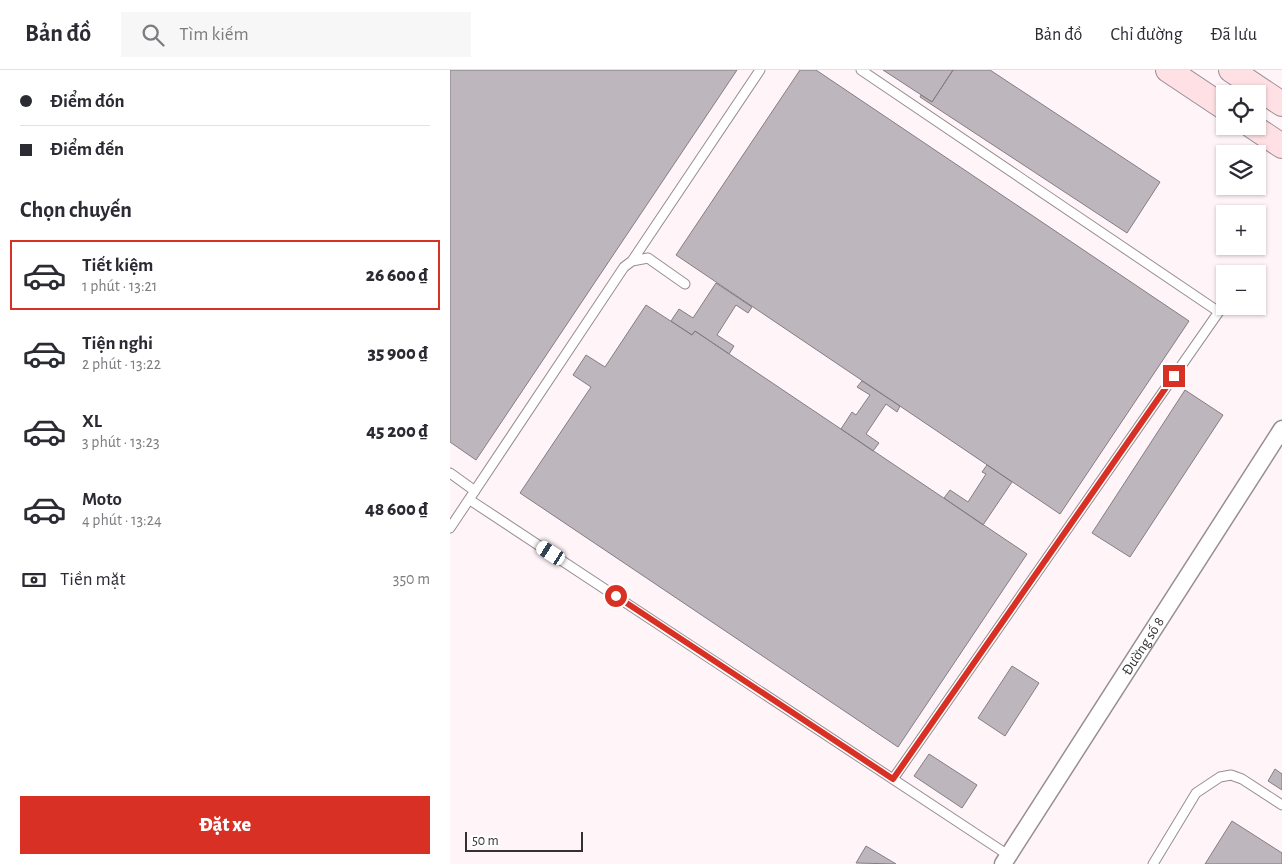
<!DOCTYPE html>
<html lang="vi">
<meta charset="utf-8">
<style>
body{margin:0;font-family:"Alegreya Sans",sans-serif;background:#f7f7f7;color:#2b2b33;height:100vh;display:flex;flex-direction:column;font-size:19px;white-space:nowrap}
*{box-sizing:border-box;margin:0}
p{font-size:16px;color:#7c7c81}
.icon{flex:none;width:28px;height:28px;fill:none;stroke:currentColor;stroke-width:2;stroke-linecap:round;stroke-linejoin:round}
.map{position:relative;flex:1;overflow:hidden}
.panel{display:flex;flex-direction:column;background:#fff;width:450px}
.panel>*{flex:none}
.top-card{display:grid;align-content:center;height:110px;padding:0 20px;background:#fff}
.fabs{position:absolute;left:766px;top:15px;display:grid;gap:10px}
.fabs a{display:grid;place-items:center;width:50px;height:50px;border-radius:0px;background:#fff;box-shadow:0 1px 4px #0004;font-size:25px}
.scale{position:absolute;left:15px;bottom:12px;width:118px;box-sizing:border-box;padding-left:5px;border:2px solid #353133;border-top:0;font-size:14px;line-height:18px;white-space:nowrap;color:#353133;-webkit-text-stroke:4px #fff;paint-order:stroke}
.end{position:absolute;width:22px;height:22px;margin:-11px;border:6px solid #d93025;background:#fff;box-shadow:0 0 0 2px #fff}
.from{border-radius:50%}
.car{position:absolute;width:15px;height:30px;margin:-15px -8px;border-radius:6px;box-shadow:0 0 4px 1px #0007;background:linear-gradient(#fff 24%,#345 0 40%,#fff 0 76%,#345 0 86%,#fff 0)}
.top-card b{display:flex;align-items:center;gap:18px;height:48px;font-size:19px}
.top-card b+b{border-top:1px solid #e1e1e2}
.top-card i{width:12px;height:12px;background:#2b2b33}
ul{padding:0;list-style:none}
li{display:flex;align-items:center;gap:15px;height:70px;margin:0 10px 8px;padding:0 10px;border:2px solid transparent;border-radius:0px}
li div{flex:1}
li b{display:block;font-size:19px}
li em{font-style:normal;font-weight:800}
li.selected{border-color:#d93025}
li>.icon{width:45px;height:45px;stroke-width:1.5}
h2{padding:0 20px;font-size:22px;line-height:60px}
.pay{display:flex;align-items:center;gap:12px;height:55px;padding:0 20px;font-size:19px}
.pay p{margin-inline-start:auto}
.primary-button{display:flex;gap:10px;margin-top:auto;padding:10px 20px}
.primary-button a{flex:1;height:58px;border-radius:0px;background:#d93025;color:#fff;font-size:20px;font-weight:800;line-height:58px;text-align:center}
header{display:flex;align-items:center;gap:30px;box-sizing:border-box;height:70px;padding:0 25px;background:#fff;border-bottom:1px solid #e1e1e2}
header strong{font-size:24px}
nav{display:flex;gap:28px;margin-inline-start:auto;font-size:18px}
.search{width:350px;height:45px;background:#f7f7f7;display:flex;align-items:center;gap:12px;box-sizing:border-box;padding:0 18px;border-radius:0px;color:#7c7c81;font-size:19px}
main{display:flex;flex:1;min-height:0}
.map>svg:first-child{display:block}
.building{fill:#bdb6bc;stroke:#847d83}
.lines{fill:none;stroke-linecap:round;stroke-linejoin:round}
.lane-casing{stroke:#978e92;stroke-width:11}
.street-casing{stroke:#978e92;stroke-width:19}
.secondary-casing{stroke:#978e92;stroke-width:26}
.lane{stroke:#fff;stroke-width:9}
.street{stroke:#fff;stroke-width:16}
.secondary{stroke:#ffe0e5;stroke-width:24}
.route{stroke:#d93025;stroke-width:6}
.labels{text-anchor:middle;stroke-width:5;stroke-linejoin:round;paint-order:stroke}
.street-label{font-size:15px;fill:#353133;stroke:#fff}
</style>
<header>
<strong>Bản đồ</strong>
<div class="search"><svg class="icon" aria-label="search" viewBox="0 0 24 24"><circle cx="10" cy="10" r="6"/><path d="M15 15l6 6"/></svg>Tìm kiếm</div>
<nav><a>Bản đồ</a><a>Chỉ đường</a><a>Đã lưu</a></nav>
</header>
<main>
<section class="panel">
<div class="top-card">
<b><i class="from"></i>Điểm đón</b>
<b><i></i>Điểm đến</b>
</div>
<h2>Chọn chuyến</h2>
<ul>
<li class="selected"><svg class="icon" aria-label="car" viewBox="0 0 24 24"><path d="M5 17H2v-5l4-1 3-4h7l3 4 3 1v5h-3M9 17h6M6 11h13"/><circle cx="7" cy="17" r="2"/><circle cx="17" cy="17" r="2"/></svg><div><b>Tiết kiệm</b><p>1 phút · 13:21</p></div><em>26 600 ₫</em></li>
<li><svg class="icon" aria-label="car" viewBox="0 0 24 24"><path d="M5 17H2v-5l4-1 3-4h7l3 4 3 1v5h-3M9 17h6M6 11h13"/><circle cx="7" cy="17" r="2"/><circle cx="17" cy="17" r="2"/></svg><div><b>Tiện nghi</b><p>2 phút · 13:22</p></div><em>35 900 ₫</em></li>
<li><svg class="icon" aria-label="car" viewBox="0 0 24 24"><path d="M5 17H2v-5l4-1 3-4h7l3 4 3 1v5h-3M9 17h6M6 11h13"/><circle cx="7" cy="17" r="2"/><circle cx="17" cy="17" r="2"/></svg><div><b>XL</b><p>3 phút · 13:23</p></div><em>45 200 ₫</em></li>
<li><svg class="icon" aria-label="car" viewBox="0 0 24 24"><path d="M5 17H2v-5l4-1 3-4h7l3 4 3 1v5h-3M9 17h6M6 11h13"/><circle cx="7" cy="17" r="2"/><circle cx="17" cy="17" r="2"/></svg><div><b>Moto</b><p>4 phút · 13:24</p></div><em>48 600 ₫</em></li>
</ul>
<div class="pay"><svg class="icon" aria-label="cash" viewBox="0 0 24 24"><path d="M3 7h18v10H3z"/><circle cx="12" cy="12" r="2"/></svg>Tiền mặt<p>350 m</p></div>
<div class="primary-button"><a>Đặt xe</a></div>
</section>
<div class="map">
<svg width="832" height="794" viewBox="0 0 832 794">
<rect width="100%" height="100%" fill="#fff5f9"/>
<path class="building" d="M 0,0 L 287,0 L 26,390 L 0,372 Z
M 350,0 L 366,0 L 739,251 L 610,444 L 226,185 Z
M 433,0 L 503,0 L 482,32 Z
M 503,0 L 540,0 L 710,112 L 677,163 L 470,27 L 471,25 L 482,32 Z
M 266,213 L 302,237 L 298,243 L 286,235 L 267,265 L 284,276 L 279,284 L 245,261 L 242,265 L 221,251 L 229,239 L 243,248 Z
M 196,235 L 242,265 L 245,261 L 577,484 L 448,677 L 70,423 L 141,317 L 123,305 L 136,285 L 155,297 Z
M 412,311 L 450,336 L 447,342 L 436,334 L 416,364 L 429,373 L 423,381 L 391,359 L 402,342 L 406,345 L 420,325 L 407,317 Z
M 735,320 L 773,345 L 680,487 L 642,463 Z
M 537,395 L 562,412 L 533,455 L 494,428 L 500,420 L 518,432 L 536,404 L 532,402 Z
M 562,596 L 589,613 L 555,666 L 528,648 Z
M 479,684 L 527,715 L 512,738 L 464,706 Z
M 825,699 L 832,704 L 832,720 L 818,711 Z
M 782,751 L 832,783 L 832,794 L 755,794 Z
M 416,776 L 446,794 L 406,793 Z"/>
<g class="lines">
<g class="lane-casing">
<path id="lane" d="M 411,0 L 769,242
M 182,191 L 310,0
M 0,403 L 25,421
M 20,430 L 558,785
M 0,458 L 174,197 L 182,191 L 198,188 L 235,214
M 443,709 L 775,233
M 703,794 L 746,723 L 770,707 L 781,705 L 792,709 L 832,735"/>
</g>
<g class="street-casing">
<g id="street">
<path id="s1" d="M 553,794 L 832,359"/>
</g>
</g>
<g class="secondary-casing">
<path id="secondary" d="M 718,0 L 775,38
M 781,0 L 832,34
M 802,56 L 832,76"/>
</g>
<use href="#lane" class="lane"/>
<use href="#street" class="street"/>
<use href="#secondary" class="secondary"/>
</g>
<g class="lines">
<path class="route" d="M 166,526 L 443,709 L 724,306"/>
</g>
<g class="labels">
<g class="street-label">
<text dy="5" stroke="none"><textPath href="#s1" startOffset="259">Đường số 8</textPath></text>
</g>
</g>
</svg>
<div class="fabs">
<a><svg class="icon" aria-label="locate" viewBox="0 0 24 24"><circle cx="12" cy="12" r="6"/><path d="M12 2v4M12 18v4M2 12h4M18 12h4"/></svg></a>
<a><svg class="icon" aria-label="layers" viewBox="0 0 24 24"><path d="M12 4l9 5-9 5-9-5zM3 14l9 5 9-5"/></svg></a>
<a>+</a>
<a>−</a>
</div>
<div class="scale">50 m</div>
<i class="end from" style="left:166px;top:526px"></i>
<i class="end" style="left:724px;top:306px"></i>
<i class="car" style="left:101px;top:483px;rotate:303deg"></i>
</div>
</main>
